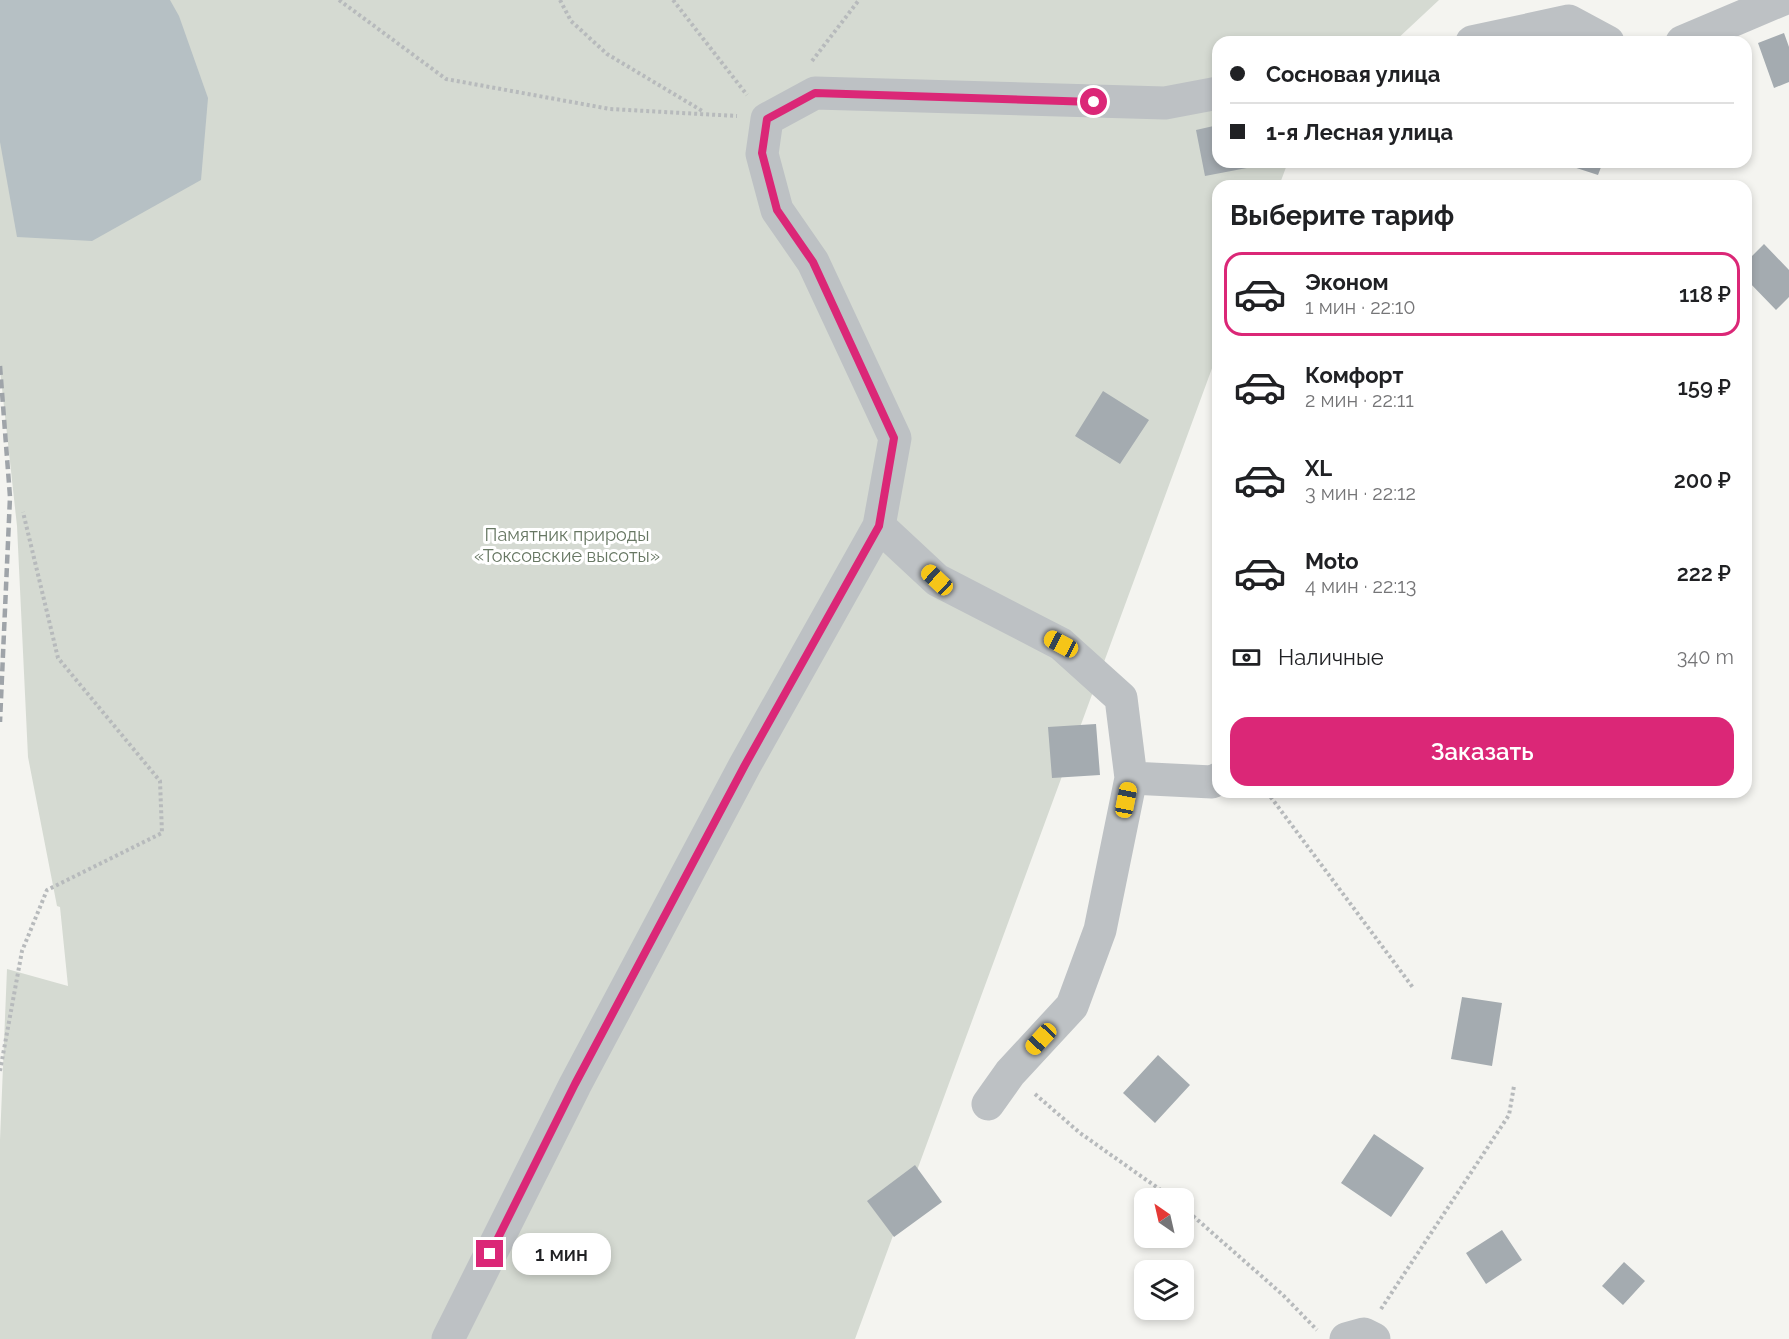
<!DOCTYPE html>
<html lang="ru">
<meta charset="utf-8">
<style>
body{margin:0;font-family:Raleway,sans-serif;background:#f6f6f6;color:#202124;height:100vh;display:flex;flex-direction:column;font-size:22px;white-space:nowrap}
*{box-sizing:border-box;margin:0}
p{font-size:20px;color:#757577}
.icon{flex:none;width:33px;height:33px;fill:none;stroke:currentColor;stroke-width:2;stroke-linecap:round;stroke-linejoin:round}
.map{position:relative;flex:1;overflow:hidden}
.details{position:absolute;left:1212px;top:180px;width:540px;height:618px;display:flex;flex-direction:column;background:#fff;border-radius:18px;box-shadow:0 3px 9px #0003}
.details>*{flex:none}
.guide{position:absolute;left:1212px;top:36px;width:540px;height:132px;border-radius:18px;box-shadow:0 3px 9px #0003;display:grid;align-content:center;height:132px;padding:0 18px;background:#fff}
.needle{width:39px;rotate:326deg}
.controls{position:absolute;left:1134px;top:1188px;display:grid;gap:12px}
.controls a{display:grid;place-items:center;width:60px;height:60px;border-radius:12px;background:#fff;box-shadow:0 3px 9px #0003;font-size:30px}
.end{position:absolute;width:27px;height:27px;margin:-14px;border:8px solid #db2777;background:#fff;box-shadow:0 0 0 3px #fff}
.from{border-radius:50%}
.bubble{position:absolute;height:42px;border-radius:18px;background:#fff;box-shadow:0 3px 9px #0003;font-size:20px;font-weight:600;line-height:42px;text-align:center}
.car{position:absolute;width:18px;height:36px;margin:-18px -9px;border-radius:8px;box-shadow:0 0 4px 2px #0007;background:linear-gradient(#f5c518 24%,#345 0 40%,#f5c518 0 76%,#345 0 86%,#f5c518 0)}
.guide b{display:flex;align-items:center;gap:21px;height:57px;font-size:22px}
.guide b+b{border-top:2px solid #e0e0e0}
.guide i{width:15px;height:15px;background:#202124}
ul{padding:0;list-style:none}
li{display:flex;align-items:center;gap:18px;height:84px;margin:0 12px 9px;padding:0 6px;border:3px solid transparent;border-radius:18px}
li div{flex:1}
li b{display:block;font-size:22px}
li em{font-style:normal;font-weight:600}
li.current{border-color:#db2777}
li>.icon{width:54px;height:54px;stroke-width:1.5}
h2{padding:0 18px;font-size:27px;line-height:72px}
.pay{display:flex;align-items:center;gap:15px;height:66px;padding:0 18px;font-size:22px}
.pay p{margin-inline-start:auto}
.cta{display:flex;gap:12px;margin-top:auto;padding:12px 18px}
.cta a{flex:1;height:69px;border-radius:18px;background:#db2777;color:#fff;font-size:24px;font-weight:600;line-height:69px;text-align:center}
.map>svg:first-child{display:block}
.green{fill:#d5dad2}
.water{fill:#b6c0c4}
.building{fill:#a4abb0}
.lines{fill:none;stroke-linecap:round;stroke-linejoin:round}
.path{stroke:#b7babc;stroke-width:4;stroke-dasharray:3 3;stroke-linecap:butt}
.minor{stroke:#bdc1c4;stroke-width:33}
.rail{stroke:#9fa4a9;stroke-width:4.5;stroke-dasharray:9 4.5;stroke-linecap:butt}
.route{stroke:#db2777;stroke-width:8}
.labels{text-anchor:middle;stroke-width:6;stroke-linejoin:round;paint-order:stroke}
.park-label{font-size:18px;fill:#677763;stroke:#fff}
</style>
<div class="map">
<svg width="1789" height="1339" viewBox="0 0 1789 1339">
<rect width="100%" height="100%" fill="#f4f4f0"/>
<path class="green" d="M 0,0 L 1439,0 L 1394,42 L 1218,42 L 1218,162 L 1288,162 L 1279,186 L 1218,186 L 1218,352 L 855,1339 L 0,1339 L 0,1140 L 7,969 L 68,986 L 60,907 L 57,906 L 28,757 L 17,526 L 0,370 Z"/>
<path class="water" d="M 0,0 L 170,0 L 179,16 L 208,98 L 201,180 L 92,241 L 17,237 L 0,142 Z"/>
<path class="building" d="M 1784,33 L 1789,47 L 1789,82 L 1774,88 L 1758,43 Z
M 1218,125 L 1218,162 L 1251,162 L 1252,167 L 1205,176 L 1196,130 Z
M 1558,162 L 1603,162 L 1598,175 Z
M 1764,244 L 1789,270 L 1789,297 L 1776,310 L 1746,279 L 1746,262 Z
M 1103,391 L 1149,420 L 1120,464 L 1075,436 Z
M 1096,724 L 1100,775 L 1052,778 L 1048,727 Z
M 1462,997 L 1502,1003 L 1492,1066 L 1451,1059 Z
M 1158,1055 L 1190,1085 L 1155,1123 L 1123,1093 Z
M 1374,1134 L 1424,1168 L 1391,1217 L 1341,1183 Z
M 915,1165 L 942,1202 L 894,1237 L 867,1201 Z
M 1502,1230 L 1522,1260 L 1486,1284 L 1466,1253 Z
M 1624,1262 L 1645,1281 L 1623,1305 L 1602,1286 Z"/>
<g class="lines">
<path class="path" d="M 339,0 L 446,79 L 610,109 L 737,116
M 560,0 L 571,21 L 607,54 L 704,112
M 673,0 L 747,95
M 812,61 L 859,0
M 1267,792 L 1414,989
M 0,1071 L 22,951 L 47,890 L 162,833 L 160,781 L 58,658 L 23,512
M 1035,1094 L 1080,1133 L 1172,1198
M 1184,1208 L 1283,1295 L 1317,1330
M 1381,1309 L 1509,1115 L 1514,1086"/>
<path class="minor" d="M 1472,42 L 1569,21 L 1608,42
M 1682,42 L 1781,0
M 879,526 L 937,580 L 1061,644 L 1121,698 L 1131,778 L 1100,930 L 1072,1006 L 1010,1073 L 988,1104
M 1131,778 L 1212,782 L 1218,779
M 448,1339 L 575,1085 L 745,765 L 879,526 L 895,438 L 813,262 L 777,210 L 762,154 L 767,119 L 815,93 L 1165,103 L 1218,93
M 1346,1339 L 1364,1334 L 1374,1339"/>
<path class="rail" d="M 0,366 L 10,497 L 0,722"/>
</g>
<g class="lines">
<path class="route" d="M 490,1254 L 575,1084 L 745,765 L 879,526 L 894,438 L 813,262 L 777,210 L 762,153 L 767,119 L 815,93 L 1094,102"/>
</g>
<g class="labels">
<g class="park-label">
<text x="567" y="541">Памятник природы<tspan x="567" dy="21">«Токсовские высоты»</tspan></text>
</g>
</g>
</svg>
<div class="controls">
<a><svg class="needle" viewBox="-14 -14 28 28"><path d="M0-13l5 13h-10z" fill="#e53935"/><path d="M0 13l5-13h-10z" fill="#757577"/></svg></a>
<a><svg class="icon" aria-label="layers" viewBox="0 0 24 24"><path d="M12 4l9 5-9 5-9-5zM3 14l9 5 9-5"/></svg></a>
</div>
<i class="end from" style="left:1094px;top:102px"></i>
<i class="end" style="left:490px;top:1254px"></i>
<div class="bubble" style="left:512px;top:1233px;width:99px">1 мин</div>
<i class="car" style="left:937px;top:580px;rotate:313deg"></i>
<i class="car" style="left:1061px;top:644px;rotate:298deg"></i>
<i class="car" style="left:1126px;top:800px;rotate:11deg"></i>
<i class="car" style="left:1041px;top:1039px;rotate:223deg"></i>
<div class="guide">
<b><i class="from"></i>Сосновая улица</b>
<b><i></i>1-я Лесная улица</b>
</div>
<section class="details">
<h2>Выберите тариф</h2>
<ul>
<li class="current"><svg class="icon" aria-label="car" viewBox="0 0 24 24"><path d="M5 17H2v-5l4-1 3-4h7l3 4 3 1v5h-3M9 17h6M6 11h13"/><circle cx="7" cy="17" r="2"/><circle cx="17" cy="17" r="2"/></svg><div><b>Эконом</b><p>1 мин · 22:10</p></div><em>118 ₽</em></li>
<li><svg class="icon" aria-label="car" viewBox="0 0 24 24"><path d="M5 17H2v-5l4-1 3-4h7l3 4 3 1v5h-3M9 17h6M6 11h13"/><circle cx="7" cy="17" r="2"/><circle cx="17" cy="17" r="2"/></svg><div><b>Комфорт</b><p>2 мин · 22:11</p></div><em>159 ₽</em></li>
<li><svg class="icon" aria-label="car" viewBox="0 0 24 24"><path d="M5 17H2v-5l4-1 3-4h7l3 4 3 1v5h-3M9 17h6M6 11h13"/><circle cx="7" cy="17" r="2"/><circle cx="17" cy="17" r="2"/></svg><div><b>XL</b><p>3 мин · 22:12</p></div><em>200 ₽</em></li>
<li><svg class="icon" aria-label="car" viewBox="0 0 24 24"><path d="M5 17H2v-5l4-1 3-4h7l3 4 3 1v5h-3M9 17h6M6 11h13"/><circle cx="7" cy="17" r="2"/><circle cx="17" cy="17" r="2"/></svg><div><b>Moto</b><p>4 мин · 22:13</p></div><em>222 ₽</em></li>
</ul>
<div class="pay"><svg class="icon" aria-label="cash" viewBox="0 0 24 24"><path d="M3 7h18v10H3z"/><circle cx="12" cy="12" r="2"/></svg>Наличные<p>340 m</p></div>
<div class="cta"><a>Заказать</a></div>
</section>
</div>
